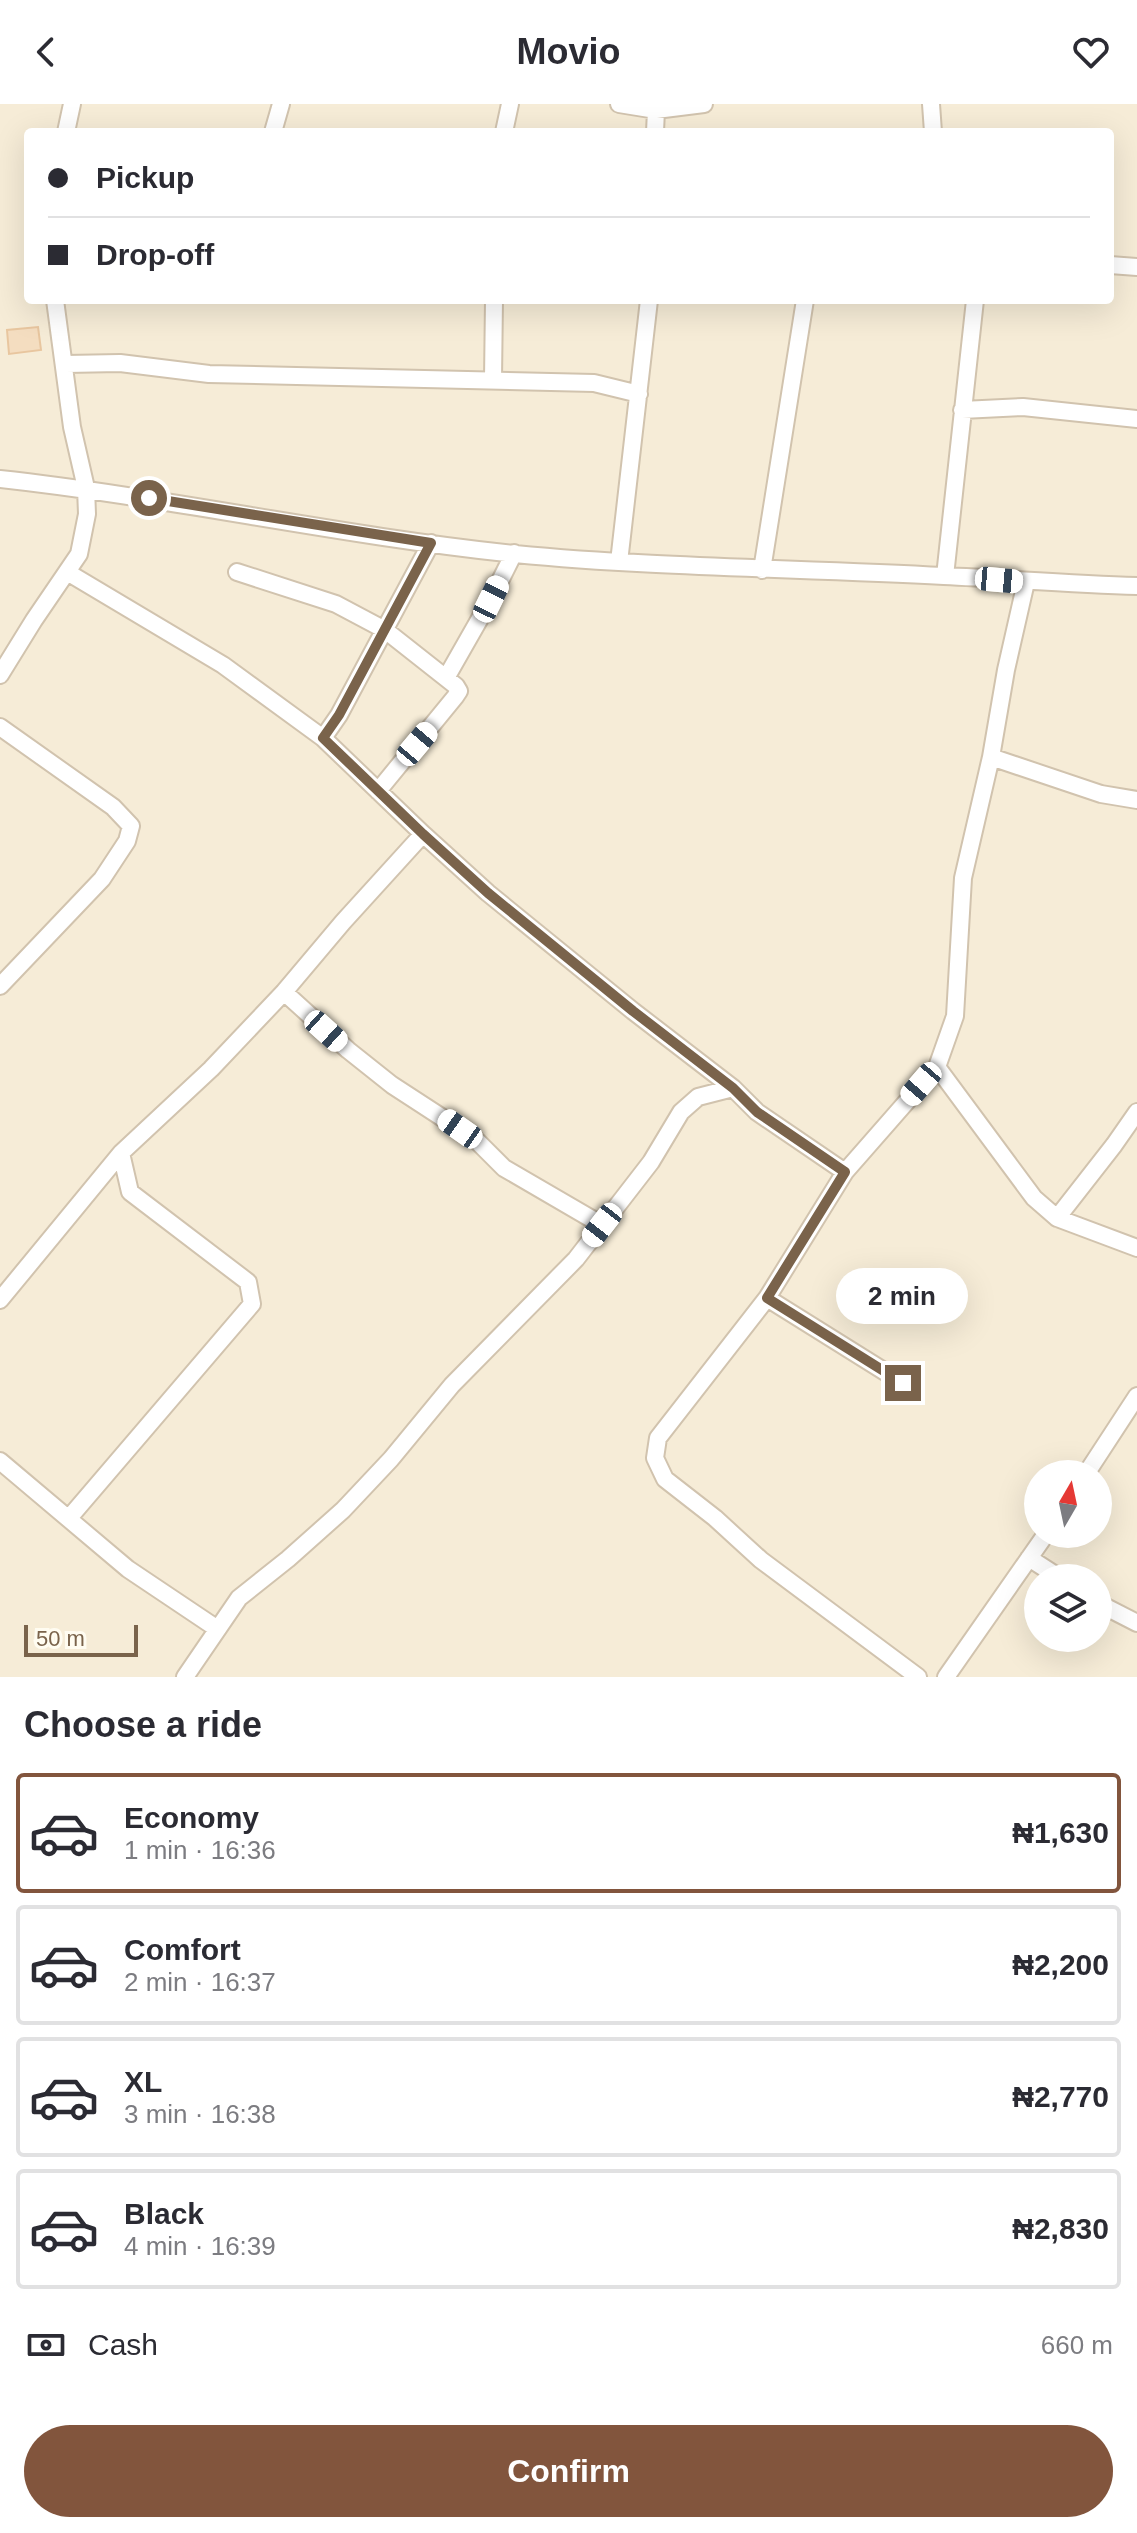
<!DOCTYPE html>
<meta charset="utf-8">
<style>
body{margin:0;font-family:Arial,sans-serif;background:#f7f7f7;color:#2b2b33;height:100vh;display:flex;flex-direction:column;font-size:30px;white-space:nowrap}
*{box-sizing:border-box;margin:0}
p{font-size:26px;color:#7c7c81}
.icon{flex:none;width:44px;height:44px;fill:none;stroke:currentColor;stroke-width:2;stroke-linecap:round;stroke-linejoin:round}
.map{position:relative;height:1573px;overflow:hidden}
.drawer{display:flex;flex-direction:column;background:#fff;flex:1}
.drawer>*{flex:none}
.guide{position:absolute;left:24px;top:24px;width:1090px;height:176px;border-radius:8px;box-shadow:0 8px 32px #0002;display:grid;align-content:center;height:176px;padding:0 24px;background:#fff}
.needle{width:52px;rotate:9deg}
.tools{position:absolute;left:1024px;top:1356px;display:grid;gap:16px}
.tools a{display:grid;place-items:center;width:88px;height:88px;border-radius:50%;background:#fff;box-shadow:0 8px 32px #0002;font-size:40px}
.scale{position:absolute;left:24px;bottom:20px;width:114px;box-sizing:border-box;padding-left:8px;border:4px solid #7a634b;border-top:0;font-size:22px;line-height:28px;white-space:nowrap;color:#7a634b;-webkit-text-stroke:6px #fffcf1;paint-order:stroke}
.end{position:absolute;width:36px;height:36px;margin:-18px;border:10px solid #7a634b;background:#fff;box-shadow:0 0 0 4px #fff}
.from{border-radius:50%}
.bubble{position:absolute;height:56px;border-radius:28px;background:#fff;box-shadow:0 8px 32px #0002;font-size:26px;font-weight:800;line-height:56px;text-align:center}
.car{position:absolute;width:24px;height:48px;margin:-24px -12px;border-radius:10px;box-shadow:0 0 6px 2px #0007;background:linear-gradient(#fff 24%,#345 0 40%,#fff 0 76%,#345 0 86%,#fff 0)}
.guide b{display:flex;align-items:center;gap:28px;height:76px;font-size:30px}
.guide b+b{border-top:2px solid #e1e1e2}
.guide i{width:20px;height:20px;background:#2b2b33}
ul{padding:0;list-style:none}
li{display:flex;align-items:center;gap:24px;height:120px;margin:0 16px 12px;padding:0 8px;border:4px solid #e1e1e2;border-radius:8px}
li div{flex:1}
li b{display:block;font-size:30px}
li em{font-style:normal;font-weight:800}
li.active{border-color:#82553d}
li>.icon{width:72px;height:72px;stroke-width:1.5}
h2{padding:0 24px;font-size:36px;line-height:96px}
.pay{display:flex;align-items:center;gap:20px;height:88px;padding:0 24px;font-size:30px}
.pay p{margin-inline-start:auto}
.action{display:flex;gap:16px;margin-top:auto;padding:16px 24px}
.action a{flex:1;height:92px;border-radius:48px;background:#82553d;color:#fff;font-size:32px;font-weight:800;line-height:92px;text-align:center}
header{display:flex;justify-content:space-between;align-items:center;height:104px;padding:0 24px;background:#fff;font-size:36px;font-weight:800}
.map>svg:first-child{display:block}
.residential{fill:#f6ecd7;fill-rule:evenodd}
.building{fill:#f4ddc0;stroke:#e8c69f;stroke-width:2}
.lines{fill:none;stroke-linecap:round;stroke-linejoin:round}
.minor-casing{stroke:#d1c3ae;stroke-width:20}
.minor{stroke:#fff;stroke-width:16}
.route{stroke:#7a634b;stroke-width:10}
</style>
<header><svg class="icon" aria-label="back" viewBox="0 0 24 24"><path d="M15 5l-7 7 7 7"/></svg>Movio<svg class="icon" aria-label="heart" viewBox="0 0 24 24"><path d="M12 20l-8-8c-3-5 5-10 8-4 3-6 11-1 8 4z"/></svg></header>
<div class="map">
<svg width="1137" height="1573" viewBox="0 0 1137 1573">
<rect width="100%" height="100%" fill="#fdf9ea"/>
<path class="residential" d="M 0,0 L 1137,0 L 1137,1573 L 0,1573 ZM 28,28 L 1110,28 L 1110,196 L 28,196 ZM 1038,1370 L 1098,1370 L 1098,1430 L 1038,1430 ZM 1038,1474 L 1098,1474 L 1098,1534 L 1038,1534 Z"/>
<path class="building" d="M 38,223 L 41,246 L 9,250 L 7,226 Z"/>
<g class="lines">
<g class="minor-casing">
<path id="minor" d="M 619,0 L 656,6 L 704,0
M 931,0 L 933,28
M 66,28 L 72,0
M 273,28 L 281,0
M 504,28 L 510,0
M 655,28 L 656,6
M 1110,161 L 1137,163
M 66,260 L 120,259 L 209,270 L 594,279 L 639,290
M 493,275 L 494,196
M 962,306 L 1023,303 L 1137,315
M 0,375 C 172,394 342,432 515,450 C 658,464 801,464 944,472 C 1008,475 1072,480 1137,482
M 619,458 L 649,196
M 762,466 L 805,196
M 67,468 L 223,561 L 323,634 L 423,730 L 488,789 L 633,907 L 733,984 L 757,1008 L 845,1068
M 237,468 L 336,500 L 385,526 L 456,582 L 459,587 L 455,593 L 378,687
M 945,472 L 975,196
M 0,571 L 34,516 L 79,450 L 87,410 L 86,384 L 72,323 L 55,196
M 446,574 L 491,495 L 514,449
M 0,623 L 113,703 L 131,722 L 127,737 L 102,775 L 0,882
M 323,634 L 339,611 L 431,439
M 991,653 L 1101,690 L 1137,696
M 284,888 L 348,946 L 392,981 L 475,1035 L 504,1064 L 602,1121
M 937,963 L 1034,1094 L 1057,1114 L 1137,1144
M 1057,1114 L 1114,1041 L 1137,1008
M 767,1194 L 903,1279
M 0,1196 L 121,1049 L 211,965 L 284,888 L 343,818 L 423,730
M 0,1357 L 128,1465 L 216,1524
M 1086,1370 L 1137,1292
M 69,1414 L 252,1200 L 248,1178 L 130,1088 L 121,1049
M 1029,1454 L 1060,1474
M 1098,1499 L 1137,1519
M 185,1573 L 239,1494 L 288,1455 L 343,1406 L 391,1355 L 452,1281 L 576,1155 L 651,1058 L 681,1008 L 698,993 L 733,984
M 918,1573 L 761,1456 L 715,1414 L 665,1375 L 655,1354 L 658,1334 L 767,1194 L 845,1068 L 937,963 L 955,912 L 963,774 L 991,653 L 1006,566 L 1026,478
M 946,1573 L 1046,1430"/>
</g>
<use href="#minor" class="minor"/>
</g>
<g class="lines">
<path class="route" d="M 149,394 L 431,439 L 339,611 L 323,634 L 423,730 L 488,789 L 633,907 L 733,984 L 757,1008 L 845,1068 L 767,1194 L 903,1279"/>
</g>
</svg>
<div class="tools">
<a><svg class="needle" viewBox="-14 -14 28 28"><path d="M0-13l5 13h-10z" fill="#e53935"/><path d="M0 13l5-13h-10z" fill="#7c7c81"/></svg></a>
<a><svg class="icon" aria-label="layers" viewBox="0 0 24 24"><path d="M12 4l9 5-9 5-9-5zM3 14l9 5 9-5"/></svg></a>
</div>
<div class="scale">50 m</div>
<i class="end from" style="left:149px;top:394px"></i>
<i class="end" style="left:903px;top:1279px"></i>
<div class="bubble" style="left:836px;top:1164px;width:132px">2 min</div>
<i class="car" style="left:999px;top:476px;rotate:95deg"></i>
<i class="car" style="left:491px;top:495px;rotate:26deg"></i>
<i class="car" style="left:417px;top:640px;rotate:40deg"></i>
<i class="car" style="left:326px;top:927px;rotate:132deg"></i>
<i class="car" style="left:921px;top:980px;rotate:221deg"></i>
<i class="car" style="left:460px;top:1025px;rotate:305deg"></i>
<i class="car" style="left:602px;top:1121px;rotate:218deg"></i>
<div class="guide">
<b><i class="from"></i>Pickup</b>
<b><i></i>Drop-off</b>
</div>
</div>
<section class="drawer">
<h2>Choose a ride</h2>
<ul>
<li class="active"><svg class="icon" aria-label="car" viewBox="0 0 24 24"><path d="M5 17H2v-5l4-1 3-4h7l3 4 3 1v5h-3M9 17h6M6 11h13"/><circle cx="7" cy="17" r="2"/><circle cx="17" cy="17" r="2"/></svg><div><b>Economy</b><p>1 min · 16:36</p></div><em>₦1,630</em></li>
<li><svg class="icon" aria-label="car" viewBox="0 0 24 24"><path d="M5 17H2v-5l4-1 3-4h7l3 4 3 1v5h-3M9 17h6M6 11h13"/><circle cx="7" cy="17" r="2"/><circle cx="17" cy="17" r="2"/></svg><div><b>Comfort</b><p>2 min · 16:37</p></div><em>₦2,200</em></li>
<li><svg class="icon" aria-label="car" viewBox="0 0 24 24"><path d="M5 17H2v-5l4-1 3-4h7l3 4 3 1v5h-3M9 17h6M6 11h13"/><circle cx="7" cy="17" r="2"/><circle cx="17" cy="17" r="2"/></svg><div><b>XL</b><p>3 min · 16:38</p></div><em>₦2,770</em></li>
<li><svg class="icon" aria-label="car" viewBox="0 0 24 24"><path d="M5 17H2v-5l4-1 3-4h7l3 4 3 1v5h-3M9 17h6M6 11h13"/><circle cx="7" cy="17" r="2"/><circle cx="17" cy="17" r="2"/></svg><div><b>Black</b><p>4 min · 16:39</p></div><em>₦2,830</em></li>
</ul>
<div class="pay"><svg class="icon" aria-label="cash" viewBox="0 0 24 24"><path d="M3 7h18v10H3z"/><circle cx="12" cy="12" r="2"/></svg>Cash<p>660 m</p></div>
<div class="action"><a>Confirm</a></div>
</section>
